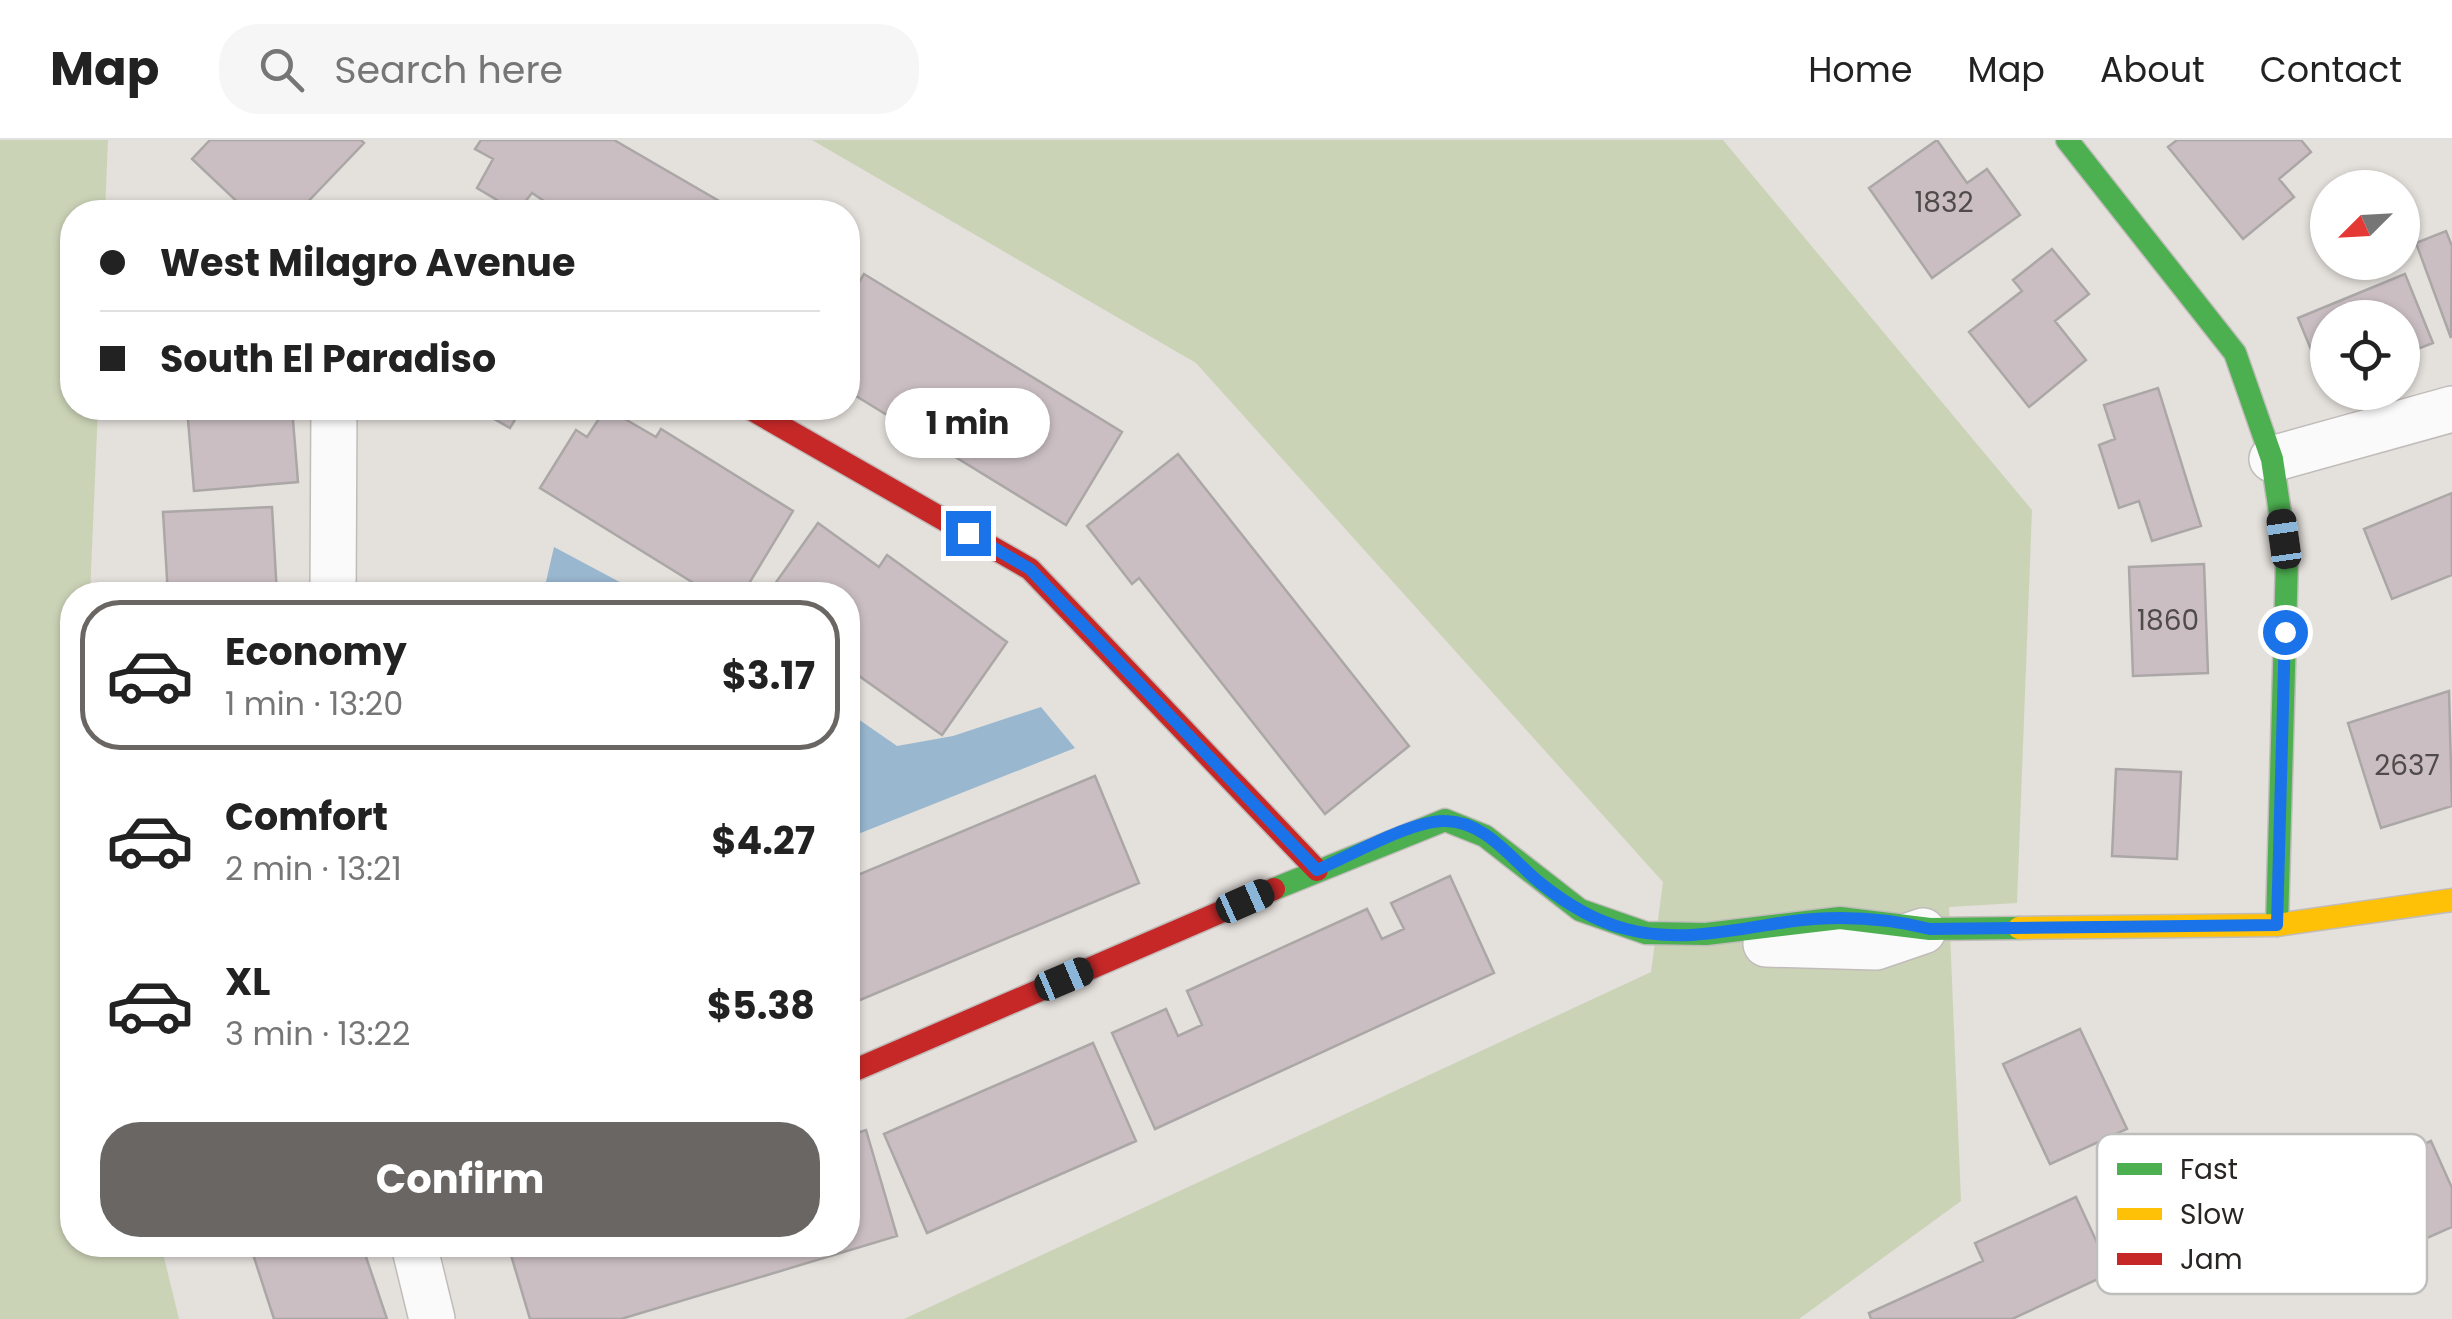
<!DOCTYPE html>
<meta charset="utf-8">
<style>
body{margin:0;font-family:Poppins,sans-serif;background:#f6f6f6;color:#222;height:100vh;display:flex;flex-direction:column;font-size:38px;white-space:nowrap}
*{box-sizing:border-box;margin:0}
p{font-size:32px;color:#767676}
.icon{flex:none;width:55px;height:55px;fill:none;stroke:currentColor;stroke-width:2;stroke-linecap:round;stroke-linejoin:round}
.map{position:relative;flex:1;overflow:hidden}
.side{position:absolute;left:60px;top:442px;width:800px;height:675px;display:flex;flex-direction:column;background:#fff;border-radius:40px;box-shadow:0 2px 8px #0004}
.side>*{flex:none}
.banner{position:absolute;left:60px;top:60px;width:800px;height:220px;border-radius:40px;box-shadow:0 2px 8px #0004;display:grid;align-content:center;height:220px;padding:0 40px;background:#fff}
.needle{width:65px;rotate:246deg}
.tools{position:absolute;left:2310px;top:30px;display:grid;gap:20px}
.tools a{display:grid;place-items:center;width:110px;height:110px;border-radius:50%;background:#fff;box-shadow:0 2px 8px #0004;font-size:50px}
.end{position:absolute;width:45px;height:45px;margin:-22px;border:12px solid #1a73e8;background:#fff;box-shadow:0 0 0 5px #fff}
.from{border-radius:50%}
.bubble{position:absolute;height:70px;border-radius:35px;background:#fff;box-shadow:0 2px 8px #0004;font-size:32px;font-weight:700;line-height:70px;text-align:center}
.car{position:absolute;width:30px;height:60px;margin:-30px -15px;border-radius:12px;box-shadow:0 0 8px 2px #0007;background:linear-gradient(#222 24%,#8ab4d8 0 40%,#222 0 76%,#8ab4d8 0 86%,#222 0)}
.banner b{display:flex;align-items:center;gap:35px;height:95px;font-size:38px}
.banner b+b{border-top:2px solid #e0e0e0}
.banner i{width:25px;height:25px;background:#222}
ul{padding:18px 0 0;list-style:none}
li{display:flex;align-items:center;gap:30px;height:150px;margin:0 20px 15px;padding:0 20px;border:5px solid transparent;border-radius:40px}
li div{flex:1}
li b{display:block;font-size:38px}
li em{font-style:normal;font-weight:700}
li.on{border-color:#6a6664}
li>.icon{width:90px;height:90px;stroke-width:1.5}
.action{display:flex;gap:20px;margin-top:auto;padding:20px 40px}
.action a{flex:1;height:115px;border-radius:40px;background:#6a6664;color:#fff;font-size:40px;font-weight:700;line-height:115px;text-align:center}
header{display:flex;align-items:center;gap:60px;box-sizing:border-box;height:140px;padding:0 50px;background:#fff;border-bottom:2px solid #e0e0e0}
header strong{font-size:48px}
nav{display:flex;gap:55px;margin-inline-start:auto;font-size:35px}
.search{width:700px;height:90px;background:#f6f6f6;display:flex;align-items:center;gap:25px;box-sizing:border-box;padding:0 35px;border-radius:40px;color:#767676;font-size:38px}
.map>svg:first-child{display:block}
.green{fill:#cbd3b7}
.water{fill:#99b7cf}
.building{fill:#cabec2;stroke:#aba7a7;stroke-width:2.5}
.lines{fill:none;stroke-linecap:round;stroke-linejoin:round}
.street-casing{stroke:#c0bcba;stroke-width:48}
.fast-casing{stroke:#c0bcba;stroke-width:25}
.slow-casing{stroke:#c0bcba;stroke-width:25}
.jam-casing{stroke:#c0bcba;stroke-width:25}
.street{stroke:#fbfafa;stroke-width:45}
.fast{stroke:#4caf50;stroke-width:22}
.slow{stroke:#ffc107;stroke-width:22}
.jam{stroke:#c62828;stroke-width:22}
.route{stroke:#1a73e8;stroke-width:12}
.labels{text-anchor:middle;stroke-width:9;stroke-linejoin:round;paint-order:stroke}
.number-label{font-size:28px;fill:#504b4b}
.key{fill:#fff;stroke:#bebebd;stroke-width:2.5}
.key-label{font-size:28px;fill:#282523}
</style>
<header>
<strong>Map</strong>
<div class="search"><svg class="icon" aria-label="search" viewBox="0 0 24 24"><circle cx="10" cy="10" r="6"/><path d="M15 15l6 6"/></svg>Search here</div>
<nav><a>Home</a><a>Map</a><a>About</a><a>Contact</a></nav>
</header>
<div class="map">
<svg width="2452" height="1179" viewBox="0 0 2452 1179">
<rect width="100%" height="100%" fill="#e4e0dc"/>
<path class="green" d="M 0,0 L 108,0 L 105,72 L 72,72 L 72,268 L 98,268 L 90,455 L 72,455 L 72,1105 L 161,1105 L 179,1179 L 0,1179 Z
M 812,0 L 1723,0 L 2032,370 L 2017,763 L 1949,767 L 1961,1061 L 1799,1179 L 904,1179 L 1651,832 L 1663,742 L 1196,223 Z"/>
<path class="water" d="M 554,407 L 644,455 L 543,455 Z
M 1041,567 L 1075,608 L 848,698 L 848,572 L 897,606 L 953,596 Z"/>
<path class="building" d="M 210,0 L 361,0 L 364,3 L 298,72 L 248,72 L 192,19 Z
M 481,0 L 614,0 L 738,72 L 542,72 L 547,63 L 532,53 L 517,72 L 477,48 L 493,19 L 475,9 Z
M 1937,0 L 1967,43 L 1987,29 L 2020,75 L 1932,138 L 1869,48 Z
M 2177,0 L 2301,0 L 2311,12 L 2279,39 L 2294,57 L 2243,99 L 2168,7 Z
M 2446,91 L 2452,106 L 2451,198 L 2416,103 Z
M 2052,109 L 2089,154 L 2055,181 L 2086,220 L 2029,267 L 1969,192 L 2022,151 L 2013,140 Z
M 864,134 L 1122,292 L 1066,385 L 848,251 L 848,160 Z
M 2405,134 L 2433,203 L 2402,215 L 2402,178 L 2328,178 L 2326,246 L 2298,178 Z
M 2158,248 L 2201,386 L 2152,401 L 2139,361 L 2119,368 L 2099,305 L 2115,299 L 2104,265 Z
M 187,268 L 292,268 L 298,342 L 194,351 Z
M 475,268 L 522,268 L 510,288 Z
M 606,268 L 656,297 L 661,289 L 793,371 L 742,455 L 713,455 L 540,348 L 576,290 L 587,297 Z
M 1178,314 L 1409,606 L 1325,674 L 1139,438 L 1132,444 L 1087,386 Z
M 2452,353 L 2452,435 L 2392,459 L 2364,389 Z
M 272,367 L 277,455 L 168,455 L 163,372 Z
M 818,383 L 879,427 L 887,415 L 1007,502 L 942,595 L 848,528 L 848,455 L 767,455 Z
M 2204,424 L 2208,533 L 2133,536 L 2129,427 Z
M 414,446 L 515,446 L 515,455 L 414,455 Z
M 2449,551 L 2452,666 L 2381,688 L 2348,583 Z
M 2116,629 L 2181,632 L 2177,719 L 2112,716 Z
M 1095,636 L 1139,743 L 848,865 L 848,739 Z
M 1450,736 L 1494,833 L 1155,989 L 1112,893 L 1166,869 L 1178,896 L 1202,885 L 1187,851 L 1367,769 L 1382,799 L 1404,789 L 1391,763 Z
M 2080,889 L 2127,989 L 2050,1024 L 2003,924 Z
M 1093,903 L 1136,1001 L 927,1093 L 884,994 Z
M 866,990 L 897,1096 L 621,1179 L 530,1179 L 508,1105 L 848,1105 L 848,996 Z
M 2431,1001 L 2452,1048 L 2452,1087 L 2326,1143 L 2290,1064 Z
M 2076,1057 L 2111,1133 L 2012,1179 L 1871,1179 L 1869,1173 L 1983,1121 L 1975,1103 Z
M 250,1105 L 362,1105 L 387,1179 L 274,1179 Z"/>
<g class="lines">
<g class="street-casing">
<path id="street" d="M 2272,319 L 2452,269
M 333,455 L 334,268
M 1766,804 L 1876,807 L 1923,791
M 414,1105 L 432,1179"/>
</g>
<g class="fast-casing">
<path id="fast" d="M 2067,0 L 2235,213 L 2272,319 L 2287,419 L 2277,785
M 1274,749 L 1445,680 L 1485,696 L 1580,770 L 1646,793 L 1706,794 L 1840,778 L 1930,789 L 2019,788"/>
</g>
<g class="slow-casing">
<path id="slow" d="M 2019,788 L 2277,785 L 2452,760"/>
</g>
<g class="jam-casing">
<path id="jam" d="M 749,268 L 1030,429 L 1317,730
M 848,933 L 1274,749"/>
</g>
<use href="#street" class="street"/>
<use href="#fast" class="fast"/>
<use href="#slow" class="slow"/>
<use href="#jam" class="jam"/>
</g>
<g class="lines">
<path class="route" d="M 968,393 L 1030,429 L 1317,730 C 1350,716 1412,680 1445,681 C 1485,681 1511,719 1539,742 C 1565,763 1594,781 1626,789 C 1679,803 1734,790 1786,782 C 1835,775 1882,777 1930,789 L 2277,785 L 2285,492"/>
</g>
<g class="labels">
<g class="number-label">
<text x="1944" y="72">1832</text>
<text x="2168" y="490">1860</text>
<text x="2407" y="635">2637</text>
</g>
</g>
<rect x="2097" y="994" width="330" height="160" rx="15" class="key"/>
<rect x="2117" y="1023" width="45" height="12" fill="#4caf50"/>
<rect x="2117" y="1068" width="45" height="12" fill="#ffc107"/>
<rect x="2117" y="1113" width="45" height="12" fill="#c62828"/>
<g class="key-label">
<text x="2180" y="1039">Fast</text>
<text x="2180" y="1084">Slow</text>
<text x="2180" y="1129">Jam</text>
</g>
</svg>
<div class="tools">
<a><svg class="needle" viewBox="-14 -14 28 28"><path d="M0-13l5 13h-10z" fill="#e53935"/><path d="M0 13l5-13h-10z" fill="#767676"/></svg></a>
<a><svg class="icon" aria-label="locate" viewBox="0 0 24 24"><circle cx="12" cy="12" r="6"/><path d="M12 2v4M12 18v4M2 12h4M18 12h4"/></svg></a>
</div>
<i class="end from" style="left:2285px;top:492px"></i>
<i class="end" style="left:968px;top:393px"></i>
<div class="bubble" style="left:885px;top:248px;width:165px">1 min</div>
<i class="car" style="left:2284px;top:399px;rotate:352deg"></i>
<i class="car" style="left:1245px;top:761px;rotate:66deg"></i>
<i class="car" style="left:1064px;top:839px;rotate:67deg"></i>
<div class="banner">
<b><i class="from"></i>West Milagro Avenue</b>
<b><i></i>South El Paradiso</b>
</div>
<section class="side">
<ul>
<li class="on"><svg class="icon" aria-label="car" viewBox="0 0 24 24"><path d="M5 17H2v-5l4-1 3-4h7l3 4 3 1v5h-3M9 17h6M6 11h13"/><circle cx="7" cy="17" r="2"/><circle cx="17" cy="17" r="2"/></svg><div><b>Economy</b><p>1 min · 13:20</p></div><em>$3.17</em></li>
<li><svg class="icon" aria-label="car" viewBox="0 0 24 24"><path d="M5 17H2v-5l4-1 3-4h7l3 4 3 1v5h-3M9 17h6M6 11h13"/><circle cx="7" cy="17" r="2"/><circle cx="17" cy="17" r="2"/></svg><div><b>Comfort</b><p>2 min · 13:21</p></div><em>$4.27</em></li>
<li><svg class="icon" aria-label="car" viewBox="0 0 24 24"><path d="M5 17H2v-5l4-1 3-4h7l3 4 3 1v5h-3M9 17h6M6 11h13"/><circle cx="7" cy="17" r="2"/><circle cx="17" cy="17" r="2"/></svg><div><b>XL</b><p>3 min · 13:22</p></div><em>$5.38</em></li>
</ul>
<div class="action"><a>Confirm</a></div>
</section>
</div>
